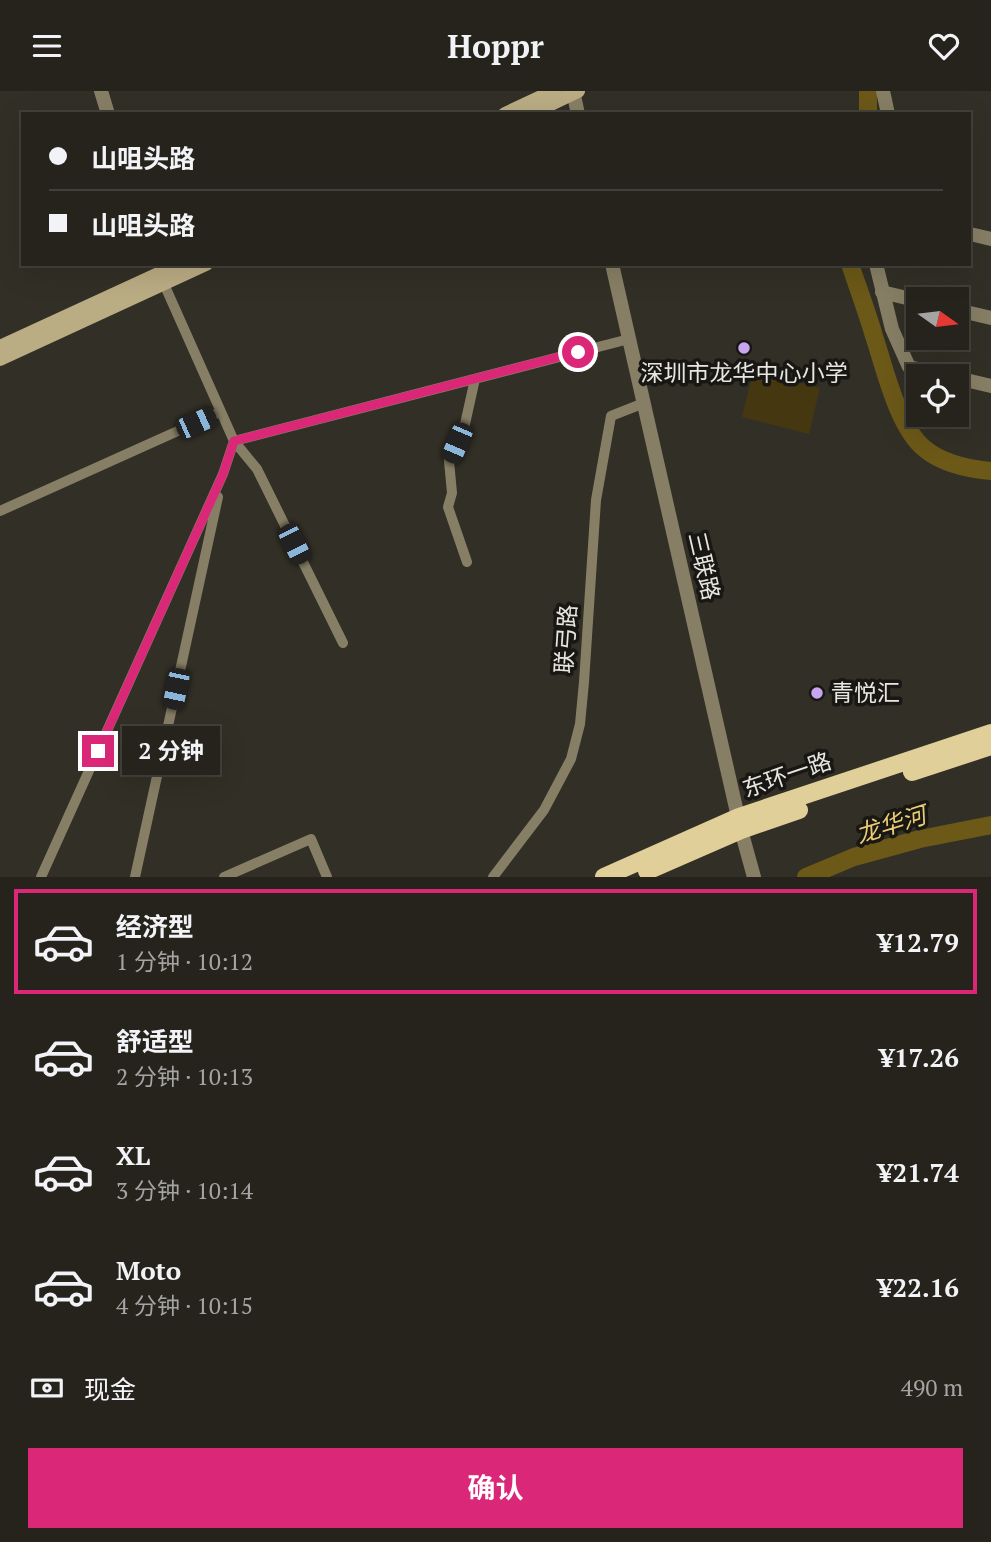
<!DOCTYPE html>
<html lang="zh">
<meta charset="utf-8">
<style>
body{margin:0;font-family:"PT Serif","Noto Sans SC",serif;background:#322f29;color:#f1f3f6;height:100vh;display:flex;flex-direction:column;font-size:26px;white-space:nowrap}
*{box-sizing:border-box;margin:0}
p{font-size:23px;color:#a4a4a3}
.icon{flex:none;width:38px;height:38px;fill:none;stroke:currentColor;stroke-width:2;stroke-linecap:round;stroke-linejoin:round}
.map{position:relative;height:786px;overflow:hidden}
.panel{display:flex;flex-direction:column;background:#26231c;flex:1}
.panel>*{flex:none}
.banner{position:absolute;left:21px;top:21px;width:950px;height:154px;border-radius:0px;box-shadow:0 7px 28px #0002,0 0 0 2px #42403b;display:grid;align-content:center;height:154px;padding:0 28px;background:#26231c}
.needle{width:46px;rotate:104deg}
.fabs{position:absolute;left:906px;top:196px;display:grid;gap:14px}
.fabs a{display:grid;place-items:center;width:63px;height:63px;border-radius:0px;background:#26231c;box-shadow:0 7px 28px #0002,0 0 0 2px #42403b;font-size:35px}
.end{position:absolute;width:32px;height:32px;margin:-16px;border:9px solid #db2777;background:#fff;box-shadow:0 0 0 4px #fff}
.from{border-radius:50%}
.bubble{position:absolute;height:49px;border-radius:0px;background:#26231c;box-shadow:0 7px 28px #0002,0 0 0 2px #42403b;font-size:23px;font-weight:700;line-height:49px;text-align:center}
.car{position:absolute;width:21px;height:42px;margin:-21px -10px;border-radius:9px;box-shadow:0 0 5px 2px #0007;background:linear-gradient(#222 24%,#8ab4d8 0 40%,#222 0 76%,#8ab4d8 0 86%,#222 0)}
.banner b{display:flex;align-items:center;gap:24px;height:66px;font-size:26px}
.banner b+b{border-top:2px solid #42403b}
.banner i{width:18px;height:18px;background:#f1f3f6}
ul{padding:12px 0 0;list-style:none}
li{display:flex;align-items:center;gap:21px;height:105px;margin:0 14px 10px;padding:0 14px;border:4px solid transparent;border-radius:0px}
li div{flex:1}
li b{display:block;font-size:26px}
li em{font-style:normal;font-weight:700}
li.active{border-color:#db2777}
li>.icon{width:63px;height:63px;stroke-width:1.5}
.pay{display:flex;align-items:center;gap:18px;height:77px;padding:0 28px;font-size:26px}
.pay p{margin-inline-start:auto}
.cta{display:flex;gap:14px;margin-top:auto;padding:14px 28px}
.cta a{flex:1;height:80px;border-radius:0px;background:#db2777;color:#fff;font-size:28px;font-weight:700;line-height:80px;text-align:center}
header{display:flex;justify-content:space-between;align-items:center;height:91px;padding:0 28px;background:#26231c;font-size:32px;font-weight:700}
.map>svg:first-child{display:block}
.green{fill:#453811}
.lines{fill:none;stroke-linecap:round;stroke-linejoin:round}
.river{stroke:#6c5918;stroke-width:18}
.minor{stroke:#877f65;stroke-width:10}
.tertiary{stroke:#877f65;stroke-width:14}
.secondary{stroke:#baac83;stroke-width:14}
.primary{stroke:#e1cf9a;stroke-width:18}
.route{stroke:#db2777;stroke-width:9}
.poi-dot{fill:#c7a6ef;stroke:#181713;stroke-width:2.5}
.labels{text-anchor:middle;stroke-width:7;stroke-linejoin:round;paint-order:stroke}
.poi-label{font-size:23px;fill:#e8e6e0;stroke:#181713}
.street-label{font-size:23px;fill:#e8e6e0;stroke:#181713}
.water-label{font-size:24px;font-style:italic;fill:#eacc73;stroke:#181713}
</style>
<header><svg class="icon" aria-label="menu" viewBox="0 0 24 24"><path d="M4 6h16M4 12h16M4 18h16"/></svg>Hoppr<svg class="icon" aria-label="heart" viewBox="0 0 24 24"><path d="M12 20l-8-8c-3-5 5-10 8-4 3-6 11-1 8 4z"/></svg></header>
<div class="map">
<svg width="991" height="786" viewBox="0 0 991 786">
<rect width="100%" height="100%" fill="#322f26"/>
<path class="green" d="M 753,281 L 820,297 L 809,343 L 742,326 Z"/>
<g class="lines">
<path class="river" d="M 868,0 L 868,23
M 850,173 C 858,197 867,221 874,245 C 885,278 898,337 925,358 C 942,372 969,378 991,380
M 806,786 L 854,766 L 920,748 L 991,734"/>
<path class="minor" d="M 164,193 L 234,350 L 257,378 L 343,552
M 0,420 L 220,321
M 467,471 L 448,416 L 452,402 L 449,370 L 465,333 L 475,288
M 41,786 L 223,383 L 234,350 L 629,248
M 135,786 L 218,406
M 224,786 L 311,748 L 327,786
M 493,786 L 544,719 L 571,668 L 580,633 L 584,591 L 596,409 L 611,325 L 644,312"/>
<path class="tertiary" d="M 101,0 L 108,23
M 573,0 L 578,23
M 883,0 L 888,23
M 970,143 L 991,148
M 612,173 L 741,739 L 754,786
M 876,173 L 892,238 L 909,276 L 949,285
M 882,201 L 919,210
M 957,219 L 991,227
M 957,287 L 991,295"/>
<path class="secondary" d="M 505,23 L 554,0
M 530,23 L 578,0
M 0,256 L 180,173
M 0,268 L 206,173"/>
<path class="primary" d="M 912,681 L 991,655
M 647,780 L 741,739 L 799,719
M 604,786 L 739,726 L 991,642"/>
</g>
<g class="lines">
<path class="route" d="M 98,660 L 223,383 L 234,350 L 578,261"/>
</g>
<g class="poi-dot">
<circle cx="744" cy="257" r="7"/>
<circle cx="817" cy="602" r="7"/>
</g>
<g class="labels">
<g class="poi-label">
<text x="744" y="290">深圳市龙华中心小学</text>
<text x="831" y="610" text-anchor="start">青悦汇</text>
</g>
<g class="street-label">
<text transform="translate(704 475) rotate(77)" y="8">三联路</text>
<text transform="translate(566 548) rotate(-86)" y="8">联弓路</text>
<text transform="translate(787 684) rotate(-19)" y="8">东环一路</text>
</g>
<g class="water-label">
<text transform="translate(891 734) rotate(-17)" y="8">龙华河</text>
</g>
</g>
</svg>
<div class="fabs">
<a><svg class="needle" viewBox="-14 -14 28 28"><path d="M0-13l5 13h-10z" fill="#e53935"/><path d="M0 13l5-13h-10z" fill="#a4a4a3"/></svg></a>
<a><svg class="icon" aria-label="locate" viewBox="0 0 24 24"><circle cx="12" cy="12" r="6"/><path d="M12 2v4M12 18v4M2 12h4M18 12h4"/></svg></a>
</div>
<i class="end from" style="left:578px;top:261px"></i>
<i class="end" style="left:98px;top:660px"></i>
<div class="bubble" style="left:122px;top:635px;width:98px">2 分钟</div>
<i class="car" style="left:196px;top:332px;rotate:66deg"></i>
<i class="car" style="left:457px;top:352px;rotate:203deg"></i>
<i class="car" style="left:294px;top:453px;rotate:153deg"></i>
<i class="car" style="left:176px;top:598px;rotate:192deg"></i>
<div class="banner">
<b><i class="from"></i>山咀头路</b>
<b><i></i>山咀头路</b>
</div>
</div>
<section class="panel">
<ul>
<li class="active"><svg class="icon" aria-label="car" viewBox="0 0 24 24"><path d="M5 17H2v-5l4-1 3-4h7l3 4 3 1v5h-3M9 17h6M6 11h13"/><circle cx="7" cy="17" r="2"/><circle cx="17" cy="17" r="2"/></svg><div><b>经济型</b><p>1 分钟 · 10:12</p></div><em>¥12.79</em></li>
<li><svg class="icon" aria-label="car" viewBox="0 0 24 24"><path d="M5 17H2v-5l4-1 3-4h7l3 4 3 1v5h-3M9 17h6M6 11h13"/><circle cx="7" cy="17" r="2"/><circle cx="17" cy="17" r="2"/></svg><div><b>舒适型</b><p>2 分钟 · 10:13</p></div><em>¥17.26</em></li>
<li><svg class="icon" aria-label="car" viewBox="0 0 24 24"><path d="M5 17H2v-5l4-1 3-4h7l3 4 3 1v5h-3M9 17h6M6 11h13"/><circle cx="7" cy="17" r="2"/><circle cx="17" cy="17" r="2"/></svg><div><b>XL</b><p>3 分钟 · 10:14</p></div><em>¥21.74</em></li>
<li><svg class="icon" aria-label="car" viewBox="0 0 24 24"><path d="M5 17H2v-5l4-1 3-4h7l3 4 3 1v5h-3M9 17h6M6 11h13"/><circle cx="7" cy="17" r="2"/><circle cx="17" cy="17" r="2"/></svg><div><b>Moto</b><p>4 分钟 · 10:15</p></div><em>¥22.16</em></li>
</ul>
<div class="pay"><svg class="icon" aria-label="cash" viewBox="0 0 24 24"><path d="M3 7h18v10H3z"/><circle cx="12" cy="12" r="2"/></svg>现金<p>490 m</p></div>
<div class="cta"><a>确认</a></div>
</section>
